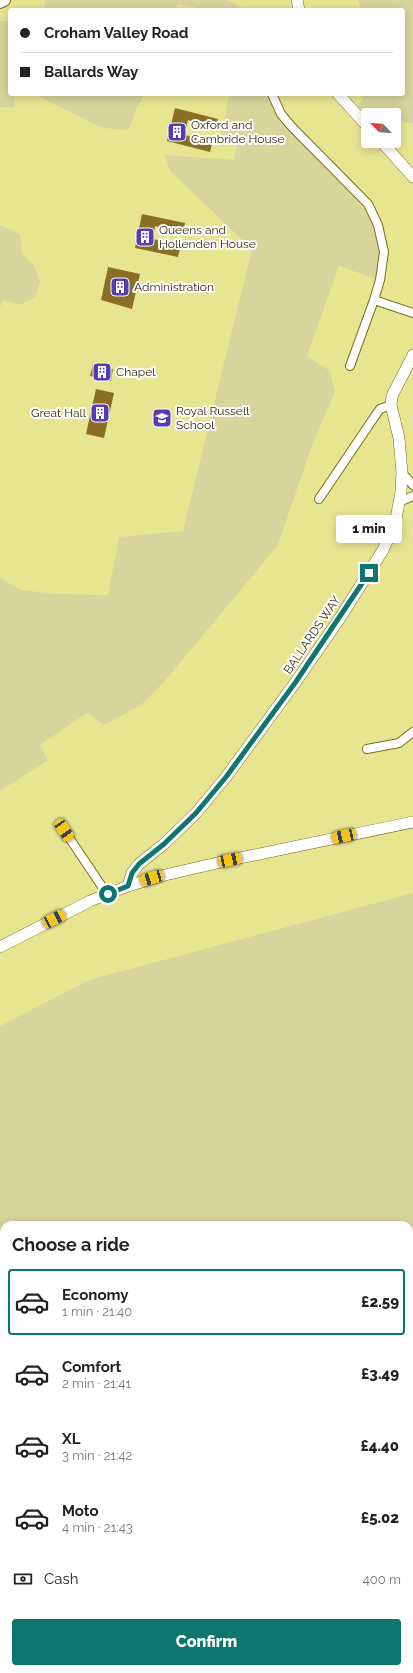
<!DOCTYPE html>
<meta charset="utf-8">
<style>
body{margin:0;font-family:Raleway,sans-serif;background:#f6f6f6;color:#222;height:100vh;display:flex;flex-direction:column;font-size:15px;white-space:nowrap}
*{box-sizing:border-box;margin:0}
p{font-size:13px;color:#767676}
.icon{flex:none;width:22px;height:22px;fill:none;stroke:currentColor;stroke-width:2;stroke-linecap:round;stroke-linejoin:round}
.map{position:relative;flex:1;overflow:hidden}
.drawer{position:absolute;left:0px;top:1221px;width:413px;height:452px;display:flex;flex-direction:column;background:#fff;border-radius:12px 12px 0 0;box-shadow:0 2px 10px #0003}
.drawer>*{flex:none}
.top-card{position:absolute;left:8px;top:8px;width:397px;height:88px;border-radius:4px;box-shadow:0 2px 10px #0003;display:grid;align-content:center;height:88px;padding:0 12px;background:#fff}
.needle{width:26px;rotate:294deg}
.tools{position:absolute;left:361px;top:108px;display:grid;gap:8px}
.tools a{display:grid;place-items:center;width:40px;height:40px;border-radius:4px;background:#fff;box-shadow:0 2px 10px #0003;font-size:20px}
.end{position:absolute;width:18px;height:18px;margin:-9px;border:5px solid #0f766e;background:#fff;box-shadow:0 0 0 2px #fff}
.from{border-radius:50%}
.bubble{position:absolute;height:28px;border-radius:4px;background:#fff;box-shadow:0 2px 10px #0003;font-size:13px;font-weight:800;line-height:28px;text-align:center}
.car{position:absolute;width:12px;height:24px;margin:-12px -6px;border-radius:5px;box-shadow:0 0 3px 1px #0007;background:linear-gradient(#f5c518 24%,#345 0 40%,#f5c518 0 76%,#345 0 86%,#f5c518 0)}
.top-card b{display:flex;align-items:center;gap:14px;height:38px;font-size:15px}
.top-card b+b{border-top:1px solid #e0e0e0}
.top-card i{width:10px;height:10px;background:#222}
ul{padding:0;list-style:none}
li{display:flex;align-items:center;gap:12px;height:66px;margin:0 8px 6px;padding:0 4px;border:2px solid transparent;border-radius:4px}
li div{flex:1}
li b{display:block;font-size:15px}
li em{font-style:normal;font-weight:800}
li.current{border-color:#0f766e}
li>.icon{width:36px;height:36px;stroke-width:1.5}
h2{padding:0 12px;font-size:18px;line-height:48px}
.pay{display:flex;align-items:center;gap:10px;height:44px;padding:0 12px;font-size:15px}
.pay p{margin-inline-start:auto}
.action{display:flex;gap:8px;margin-top:auto;padding:8px 12px}
.action a{flex:1;height:46px;border-radius:4px;background:#0f766e;color:#fff;font-size:16px;font-weight:800;line-height:46px;text-align:center}
.map>svg:first-child{display:block}
.green{fill:#d7d59b;fill-rule:evenodd}
.building{fill:#8b6e25}
.lines{fill:none;stroke-linecap:round;stroke-linejoin:round}
.street-casing{stroke:#767119;stroke-width:10}
.secondary-casing{stroke:#767119;stroke-width:12}
.primary-casing{stroke:#767119;stroke-width:14}
.street{stroke:#fff;stroke-width:8}
.secondary{stroke:#fff;stroke-width:11}
.primary{stroke:#fff;stroke-width:12}
.route{stroke:#0f766e;stroke-width:5}
.labels{text-anchor:middle;stroke-width:4;stroke-linejoin:round;paint-order:stroke}
.poi-label{font-size:12px;fill:#2f2d0a;stroke:#fff;text-anchor:start}
.street-label{font-size:12px;fill:#2f2d0a;stroke:#fff}
</style>
<div class="map">
<svg width="413" height="1673" viewBox="0 0 413 1673">
<rect width="100%" height="100%" fill="#e8e591"/>
<path class="green" d="M 45,0 L 229,0 L 244,10 L 211,10 L 177,4 L 176,10 L 44,10 Z
M 358,0 L 413,0 L 413,123 L 407,123 L 401,120 L 394,122 L 394,115 L 368,115 L 368,117 L 357,106 L 363,99 L 362,98 L 367,94 L 403,94 L 403,10 L 361,10 Z
M 0,21 L 10,21 L 10,94 L 14,94 L 15,108 L 0,107 Z
M 35,94 L 145,94 L 137,107 L 130,127 L 127,130 L 104,128 L 96,125 Z
M 229,94 L 267,94 L 276,116 L 363,207 L 374,227 L 380,252 L 376,279 L 339,266 L 307,356 L 330,371 L 335,392 L 312,445 L 278,545 L 163,683 L 141,705 L 104,725 L 87,713 L 40,745 L 48,760 L 0,791 L 0,578 L 21,590 L 57,594 L 108,595 L 119,537 L 183,531 L 252,249 L 170,171 L 165,155 L 234,160 L 237,147 L 222,135 Z
M 0,225 L 20,234 L 22,253 L 35,267 L 40,282 L 35,297 L 20,305 L 4,300 L 0,307 Z
M 413,893 L 413,1673 L 0,1673 L 0,1026 L 89,980 ZM 4,1225 L 409,1225 L 409,1669 L 4,1669 Z"/>
<path class="building" d="M 175,108 L 218,119 L 215,129 L 188,120 L 184,135 L 213,140 L 210,152 L 167,141 Z
M 142,214 L 185,223 L 183,234 L 155,226 L 153,239 L 181,245 L 178,257 L 135,248 Z
M 108,267 L 140,274 L 132,309 L 101,300 Z
M 93,364 L 113,369 L 111,381 L 90,376 Z
M 96,389 L 114,393 L 104,438 L 86,434 Z"/>
<g class="lines">
<g class="street-casing">
<path id="street" d="M 272,94 L 281,114 L 292,127 L 368,204 L 378,225 L 384,252 L 380,280 L 374,300 L 413,313
M 350,366 L 374,300
M 402,473 L 413,485
M 319,499 L 375,416 L 380,409 L 391,405
M 399,502 L 413,496
M 367,749 L 399,743 L 413,732
M 64,830 L 107,894"/>
</g>
<g class="secondary-casing">
<path id="secondary" d="M 297,0 L 299,10
M 338,94 L 368,127
M 381,141 L 413,177
M 128,886 L 132,873 L 139,864 L 164,844 L 196,813 L 226,777 L 295,683 L 340,618 L 383,550 L 395,524 L 401,492 L 402,473 L 399,438 L 391,405 L 392,396 L 413,355
M 0,947 L 90,901 L 128,886 L 165,875 L 230,860 L 413,822"/>
</g>
<g class="primary-casing">
<path id="primary" d="M 0,2 L 4,0"/>
</g>
<use href="#street" class="street"/>
<use href="#secondary" class="secondary"/>
<use href="#primary" class="primary"/>
</g>
<g class="lines">
<path class="route" d="M 108,894 L 128,886 L 132,873 L 139,864 L 164,844 L 196,813 L 226,777 L 295,683 L 369,573"/>
</g>
<defs>
<g id="building-square" transform="scale(1)"><rect x="-9" y="-9" width="18" height="18" rx="4" fill="#553cb4" stroke="#fff"/><path d="M-4-6H4V6H1V3H-1V6H-4ZM-2.5-4.3h1.7v1.8h-1.7ZM.8-4.3h1.7v1.8H.8ZM-2.5-1h1.7V.8h-1.7ZM.8-1h1.7V.8H.8Z" fill="#fff"/></g>
<g id="school-square" transform="scale(1)"><rect x="-9" y="-9" width="18" height="18" rx="4" fill="#553cb4" stroke="#fff"/><path d="M0-5L7-2L0 1L-7-2ZM-4 1L0 2.5L4 1V4Q0 6-4 4Z" fill="#fff"/></g>
</defs>
<g fill-rule="evenodd">
<use href="#building-square" x="177" y="132"/>
<use href="#building-square" x="145" y="237"/>
<use href="#building-square" x="120" y="287"/>
<use href="#building-square" x="102" y="372"/>
<use href="#building-square" x="100" y="413"/>
<use href="#school-square" x="162" y="418"/>
</g>
<g class="labels">
<g class="poi-label">
<text x="191" y="129">Oxford and<tspan x="191" dy="14">Cambride House</tspan></text>
<text x="159" y="234">Queens and<tspan x="159" dy="14">Hollenden House</tspan></text>
<text x="134" y="291">Administration</text>
<text x="116" y="376">Chapel</text>
<text x="176" y="415">Royal Russell<tspan x="176" dy="14">School</tspan></text>
<text x="86" y="417" text-anchor="end">Great Hall</text>
</g>
<g class="street-label">
<text transform="translate(312 635) rotate(-56)" y="4">BALLARDS WAY</text>
</g>
</g>
</svg>
<div class="tools">
<a><svg class="needle" viewBox="-14 -14 28 28"><path d="M0-13l5 13h-10z" fill="#e53935"/><path d="M0 13l5-13h-10z" fill="#767676"/></svg></a>
</div>
<i class="end from" style="left:108px;top:894px"></i>
<i class="end" style="left:369px;top:573px"></i>
<div class="bubble" style="left:336px;top:515px;width:66px">1 min</div>
<i class="car" style="left:64px;top:830px;rotate:146deg"></i>
<i class="car" style="left:344px;top:836px;rotate:258deg"></i>
<i class="car" style="left:230px;top:860px;rotate:78deg"></i>
<i class="car" style="left:152px;top:878px;rotate:254deg"></i>
<i class="car" style="left:54px;top:919px;rotate:63deg"></i>
<div class="top-card">
<b><i class="from"></i>Croham Valley Road</b>
<b><i></i>Ballards Way</b>
</div>
<section class="drawer">
<h2>Choose a ride</h2>
<ul>
<li class="current"><svg class="icon" aria-label="car" viewBox="0 0 24 24"><path d="M5 17H2v-5l4-1 3-4h7l3 4 3 1v5h-3M9 17h6M6 11h13"/><circle cx="7" cy="17" r="2"/><circle cx="17" cy="17" r="2"/></svg><div><b>Economy</b><p>1 min · 21:40</p></div><em>£2.59</em></li>
<li><svg class="icon" aria-label="car" viewBox="0 0 24 24"><path d="M5 17H2v-5l4-1 3-4h7l3 4 3 1v5h-3M9 17h6M6 11h13"/><circle cx="7" cy="17" r="2"/><circle cx="17" cy="17" r="2"/></svg><div><b>Comfort</b><p>2 min · 21:41</p></div><em>£3.49</em></li>
<li><svg class="icon" aria-label="car" viewBox="0 0 24 24"><path d="M5 17H2v-5l4-1 3-4h7l3 4 3 1v5h-3M9 17h6M6 11h13"/><circle cx="7" cy="17" r="2"/><circle cx="17" cy="17" r="2"/></svg><div><b>XL</b><p>3 min · 21:42</p></div><em>£4.40</em></li>
<li><svg class="icon" aria-label="car" viewBox="0 0 24 24"><path d="M5 17H2v-5l4-1 3-4h7l3 4 3 1v5h-3M9 17h6M6 11h13"/><circle cx="7" cy="17" r="2"/><circle cx="17" cy="17" r="2"/></svg><div><b>Moto</b><p>4 min · 21:43</p></div><em>£5.02</em></li>
</ul>
<div class="pay"><svg class="icon" aria-label="cash" viewBox="0 0 24 24"><path d="M3 7h18v10H3z"/><circle cx="12" cy="12" r="2"/></svg>Cash<p>400 m</p></div>
<div class="action"><a>Confirm</a></div>
</section>
</div>
